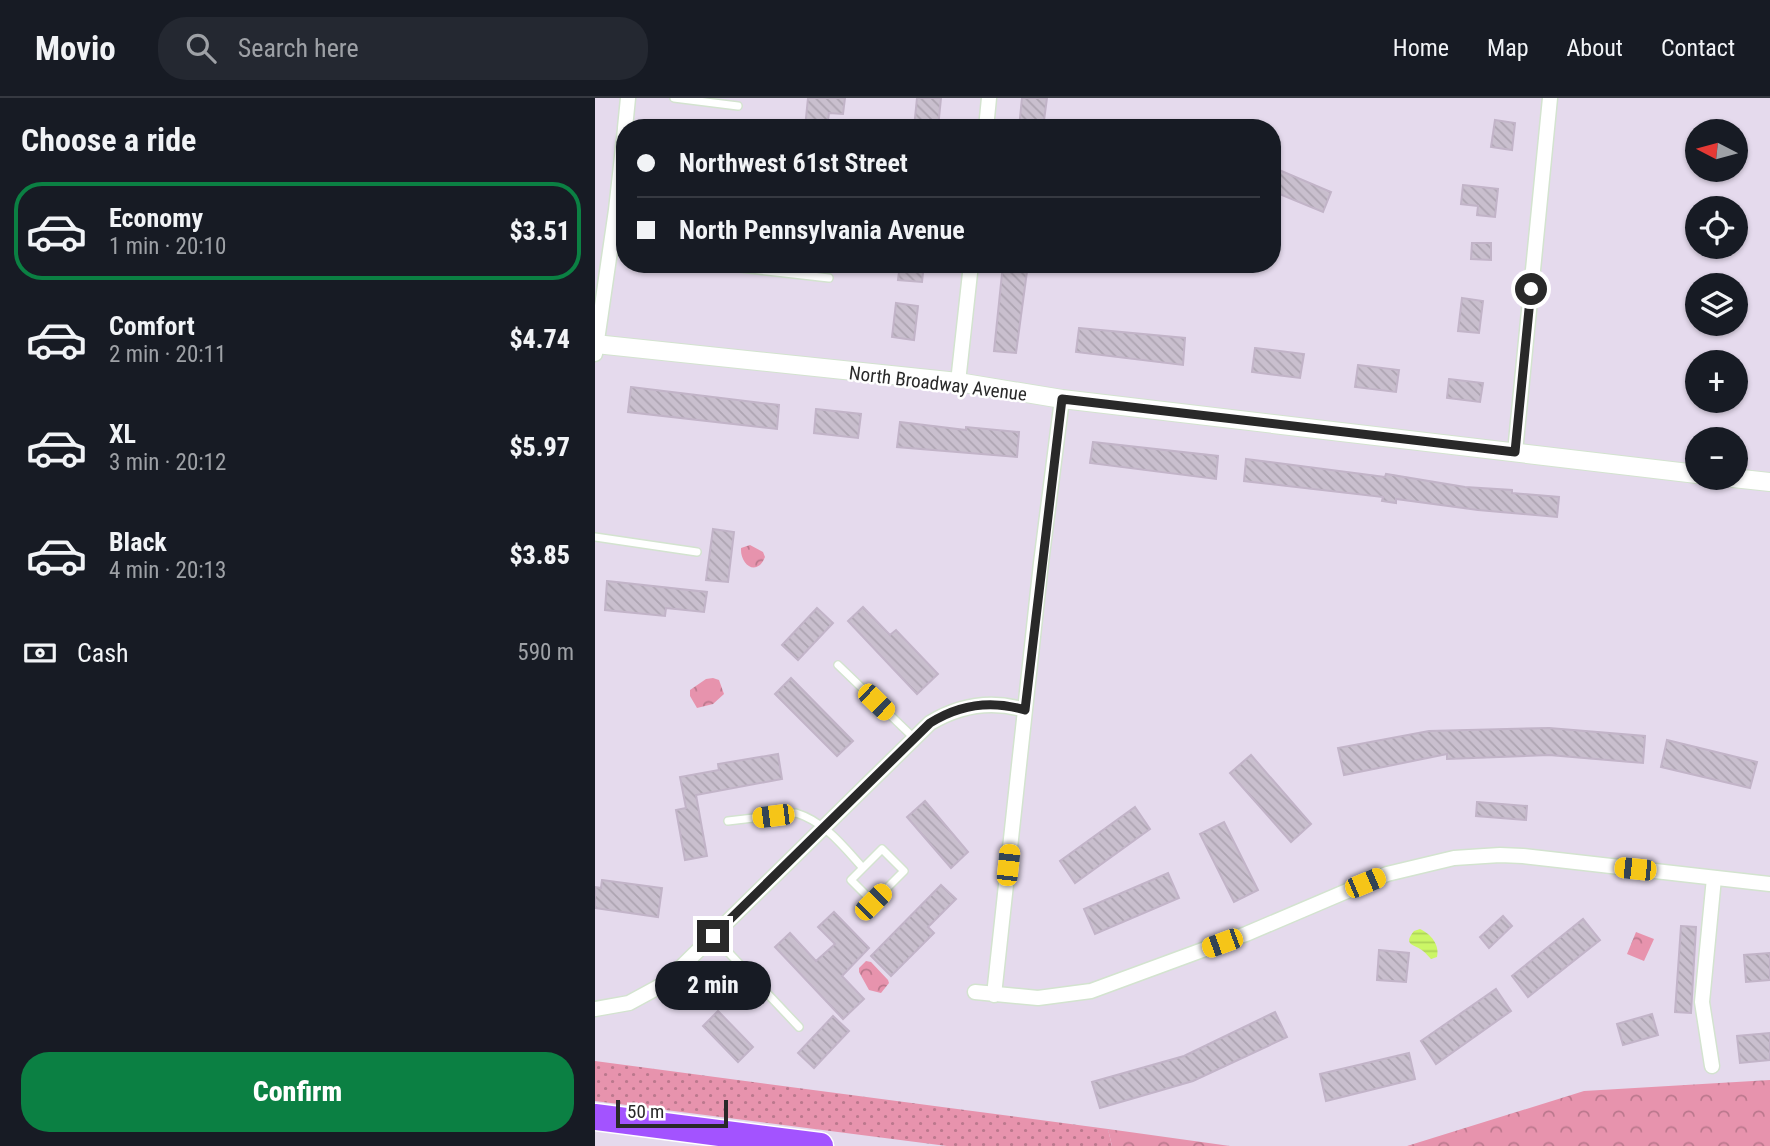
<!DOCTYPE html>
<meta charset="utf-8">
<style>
body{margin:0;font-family:"Roboto Condensed",sans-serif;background:#242831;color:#f1f3f6;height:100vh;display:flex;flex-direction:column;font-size:26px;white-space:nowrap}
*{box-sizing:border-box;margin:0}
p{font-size:23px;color:#9ea1a6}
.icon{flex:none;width:38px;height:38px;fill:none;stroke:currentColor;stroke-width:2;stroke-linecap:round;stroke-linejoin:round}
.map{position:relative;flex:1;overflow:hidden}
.panel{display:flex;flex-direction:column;background:#171b24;width:595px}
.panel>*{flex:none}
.banner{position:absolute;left:21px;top:21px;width:665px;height:154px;border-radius:28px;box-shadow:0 2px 5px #0004;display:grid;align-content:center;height:154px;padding:0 21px;background:#171b24}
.needle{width:46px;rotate:276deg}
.buttons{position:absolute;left:1090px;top:21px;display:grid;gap:14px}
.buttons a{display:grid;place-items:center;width:63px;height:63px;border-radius:50%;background:#171b24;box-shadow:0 2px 5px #0004;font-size:35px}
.scale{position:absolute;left:21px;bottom:18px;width:112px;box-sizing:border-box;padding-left:7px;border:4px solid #292929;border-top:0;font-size:19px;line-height:24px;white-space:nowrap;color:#292929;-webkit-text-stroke:5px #fff;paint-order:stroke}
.end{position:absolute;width:32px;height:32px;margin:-16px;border:9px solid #292929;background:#fff;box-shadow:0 0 0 4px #fff}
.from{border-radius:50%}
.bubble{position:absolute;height:49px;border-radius:24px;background:#171b24;box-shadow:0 2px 5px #0004;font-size:23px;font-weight:800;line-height:49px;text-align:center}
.car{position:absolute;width:21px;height:42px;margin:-21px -10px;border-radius:9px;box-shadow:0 0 5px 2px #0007;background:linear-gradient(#f5c518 24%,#345 0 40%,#f5c518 0 76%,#345 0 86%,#f5c518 0)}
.banner b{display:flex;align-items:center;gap:24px;height:66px;font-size:26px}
.banner b+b{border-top:2px solid #363941}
.banner i{width:18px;height:18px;background:#f1f3f6}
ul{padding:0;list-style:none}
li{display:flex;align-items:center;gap:21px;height:98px;margin:0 14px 10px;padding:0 7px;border:4px solid transparent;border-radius:28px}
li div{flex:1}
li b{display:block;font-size:26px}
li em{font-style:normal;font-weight:800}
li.on{border-color:#0b8043}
li>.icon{width:63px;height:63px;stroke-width:1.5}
h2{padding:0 21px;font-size:32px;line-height:84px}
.pay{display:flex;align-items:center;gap:18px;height:77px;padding:0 21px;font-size:26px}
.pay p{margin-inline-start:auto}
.action{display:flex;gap:14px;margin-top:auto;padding:14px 21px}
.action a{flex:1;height:80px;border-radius:28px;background:#0b8043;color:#fff;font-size:28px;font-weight:800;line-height:80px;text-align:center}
header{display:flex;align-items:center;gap:42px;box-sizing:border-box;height:98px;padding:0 35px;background:#171b24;border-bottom:2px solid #363941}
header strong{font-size:33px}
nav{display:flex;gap:38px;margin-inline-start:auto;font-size:24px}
.search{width:490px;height:63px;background:#242831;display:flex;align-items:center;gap:18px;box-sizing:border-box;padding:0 24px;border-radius:28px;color:#9ea1a6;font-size:26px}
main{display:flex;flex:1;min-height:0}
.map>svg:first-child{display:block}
.grass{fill:url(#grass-dots)}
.forest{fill:url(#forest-crowns)}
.water{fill:url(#water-rules)}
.building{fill:url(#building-back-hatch);stroke:#c2b4c8;stroke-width:2}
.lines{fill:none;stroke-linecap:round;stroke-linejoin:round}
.service-casing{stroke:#d3e3cf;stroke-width:10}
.minor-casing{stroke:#d3e3cf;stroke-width:17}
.tertiary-casing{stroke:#d3e3cf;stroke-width:20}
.motorway-casing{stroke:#fff;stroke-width:29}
.service{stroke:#fff;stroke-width:7}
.minor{stroke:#fff;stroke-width:14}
.tertiary{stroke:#fff;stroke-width:18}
.motorway{stroke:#a353ff;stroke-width:26}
.route{stroke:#292929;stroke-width:9}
.labels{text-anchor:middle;stroke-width:5;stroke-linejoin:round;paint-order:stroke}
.street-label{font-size:19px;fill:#292929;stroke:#fff}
</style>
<header>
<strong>Movio</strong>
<div class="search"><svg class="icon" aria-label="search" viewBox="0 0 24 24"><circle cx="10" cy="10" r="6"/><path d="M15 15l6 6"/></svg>Search here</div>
<nav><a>Home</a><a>Map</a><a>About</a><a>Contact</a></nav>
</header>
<main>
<section class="panel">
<h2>Choose a ride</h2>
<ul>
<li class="on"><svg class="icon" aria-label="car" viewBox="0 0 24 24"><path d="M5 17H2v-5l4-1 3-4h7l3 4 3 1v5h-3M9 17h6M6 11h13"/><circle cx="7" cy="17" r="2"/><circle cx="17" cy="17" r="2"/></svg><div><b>Economy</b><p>1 min · 20:10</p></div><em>$3.51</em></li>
<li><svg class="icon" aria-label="car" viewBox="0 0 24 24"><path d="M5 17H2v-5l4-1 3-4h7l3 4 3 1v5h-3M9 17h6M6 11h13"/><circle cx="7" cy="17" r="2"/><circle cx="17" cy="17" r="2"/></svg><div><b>Comfort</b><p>2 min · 20:11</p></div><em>$4.74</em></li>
<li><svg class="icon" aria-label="car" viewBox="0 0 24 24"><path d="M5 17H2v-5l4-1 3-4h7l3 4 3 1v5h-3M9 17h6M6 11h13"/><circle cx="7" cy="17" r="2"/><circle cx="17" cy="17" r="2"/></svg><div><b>XL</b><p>3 min · 20:12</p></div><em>$5.97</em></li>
<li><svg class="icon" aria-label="car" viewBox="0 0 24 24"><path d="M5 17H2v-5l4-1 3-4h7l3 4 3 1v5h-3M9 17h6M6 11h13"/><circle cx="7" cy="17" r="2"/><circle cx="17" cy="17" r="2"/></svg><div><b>Black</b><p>4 min · 20:13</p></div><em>$3.85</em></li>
</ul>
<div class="pay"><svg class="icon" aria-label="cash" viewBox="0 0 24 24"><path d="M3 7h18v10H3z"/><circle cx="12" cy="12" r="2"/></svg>Cash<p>590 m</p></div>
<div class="action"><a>Confirm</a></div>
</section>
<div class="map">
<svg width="1175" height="1048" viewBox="0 0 1175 1048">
<defs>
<pattern id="grass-dots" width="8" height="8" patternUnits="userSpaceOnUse" patternTransform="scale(1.75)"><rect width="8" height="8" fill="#e793ad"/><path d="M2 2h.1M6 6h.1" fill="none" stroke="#bb788d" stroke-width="1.8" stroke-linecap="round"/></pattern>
<pattern id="forest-crowns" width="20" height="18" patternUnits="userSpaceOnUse" patternTransform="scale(1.75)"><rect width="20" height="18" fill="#e793ad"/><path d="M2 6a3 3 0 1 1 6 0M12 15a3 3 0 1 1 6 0" fill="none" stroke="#bb788d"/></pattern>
<pattern id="water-rules" width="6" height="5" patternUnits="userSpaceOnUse" patternTransform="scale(1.75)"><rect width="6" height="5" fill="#cbf666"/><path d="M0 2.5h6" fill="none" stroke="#aed358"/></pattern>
<pattern id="building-back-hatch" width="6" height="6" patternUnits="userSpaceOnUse" patternTransform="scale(1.75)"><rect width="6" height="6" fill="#c9bfce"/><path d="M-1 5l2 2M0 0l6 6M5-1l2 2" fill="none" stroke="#ada4b1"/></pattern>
</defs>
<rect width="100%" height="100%" fill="#e5daed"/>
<path class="grass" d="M 0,963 L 513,1031 L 517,1048 L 352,1048 L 0,1003 Z"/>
<path class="forest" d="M 155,447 L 168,454 L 170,459 C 162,479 145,467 146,450 Z
M 118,580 L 124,582 L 129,596 L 118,606 L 102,610 L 95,598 L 95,592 L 111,581 Z
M 1041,834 L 1059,841 L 1049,863 L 1032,856 Z
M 271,863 L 276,864 L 293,882 L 294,885 L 286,895 L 274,892 L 264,874 L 264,870 Z
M 1175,982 L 1175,1048 L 812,1048 L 989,993 Z
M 513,1031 L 635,1048 L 517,1048 Z"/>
<path class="water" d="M 825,831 C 836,836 845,847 842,859 L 836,861 C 833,858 831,855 828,853 C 820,846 807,848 819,833 Z"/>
<path class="building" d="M 213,0 L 250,0 L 248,16 L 234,15 L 232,30 L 210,30 Z
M 322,0 L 346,0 L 343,30 L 319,30 Z
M 427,0 L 452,0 L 448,30 L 424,30 Z
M 900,22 L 920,25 L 917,52 L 896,49 Z
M 684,72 L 736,94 L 728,114 L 677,93 Z
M 868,87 L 903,91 L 900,119 L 882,117 L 883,108 L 866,106 Z
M 877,145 L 896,145 L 896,162 L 876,161 Z
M 305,166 L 329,166 L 327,184 L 303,182 Z
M 408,166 L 433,166 L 421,255 L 399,253 Z
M 867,200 L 888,203 L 884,235 L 863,233 Z
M 301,205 L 323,208 L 319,242 L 297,239 Z
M 484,230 L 590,240 L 588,267 L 481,254 Z
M 660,250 L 709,256 L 705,280 L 657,274 Z
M 763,267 L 804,272 L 801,294 L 760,289 Z
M 854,281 L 888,285 L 885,304 L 852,300 Z
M 36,289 L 184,307 L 182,331 L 33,314 Z
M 221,311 L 266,316 L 263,340 L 219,335 Z
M 305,324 L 371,332 L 371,329 L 424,334 L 422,359 L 302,349 Z
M 498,344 L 623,358 L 621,381 L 495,365 Z
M 651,361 L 790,379 L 791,376 L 870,389 L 917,392 L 917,395 L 964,399 L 962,419 L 883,412 L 801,401 L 801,405 L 787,403 L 788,399 L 649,383 Z
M 118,431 L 139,434 L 133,484 L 111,482 Z
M 12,483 L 112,494 L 109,514 L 71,510 L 70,518 L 10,512 Z
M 268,509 L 295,537 L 301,532 L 343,576 L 322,596 L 253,523 Z
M 222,510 L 238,525 L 203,562 L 187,547 Z
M 196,580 L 258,643 L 242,658 L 180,596 Z
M 954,630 L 1050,638 L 1048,665 L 954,657 L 852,661 L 852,656 L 749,677 L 743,650 L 834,633 Z
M 1072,642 L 1162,664 L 1155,690 L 1066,669 Z
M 183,656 L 187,681 L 101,697 L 112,758 L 90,762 L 81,712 L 91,710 L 85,679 L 124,672 L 123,666 Z
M 656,657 L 716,726 L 696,744 L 635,675 Z
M 330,703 L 373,754 L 356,770 L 312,719 Z
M 882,704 L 932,708 L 931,722 L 881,718 Z
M 540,709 L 555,731 L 480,785 L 465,763 Z
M 629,724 L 663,792 L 639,804 L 605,736 Z
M 573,775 L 584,800 L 500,836 L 489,811 Z
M 7,782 L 67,790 L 63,819 L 0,810 L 0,789 L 6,790 Z
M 346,787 L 361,801 L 333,829 L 339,835 L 296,878 L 276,858 Z
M 239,814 L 274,850 L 247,878 L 269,901 L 248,921 L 180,849 L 195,835 L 221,863 L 240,846 L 223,829 Z
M 908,818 L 917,828 L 894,850 L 885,839 Z
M 988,821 L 1005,842 L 933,899 L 917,878 Z
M 1086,828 L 1101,829 L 1096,915 L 1080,914 Z
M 784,852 L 814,855 L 811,884 L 782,882 Z
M 1175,855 L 1175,882 L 1151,884 L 1149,857 Z
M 901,891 L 916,913 L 841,966 L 826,943 Z
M 123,913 L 158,949 L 143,964 L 108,928 Z
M 680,914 L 692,939 L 598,983 L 505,1010 L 497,984 L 589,958 Z
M 1057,916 L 1063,937 L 1028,947 L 1022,926 Z
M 238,918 L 254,933 L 219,970 L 203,955 Z
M 1175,935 L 1175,962 L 1145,965 L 1142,938 Z
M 814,955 L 820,981 L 731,1003 L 725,976 Z"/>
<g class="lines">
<g class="service-casing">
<path id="service" d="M 79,0 L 143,8
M 111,166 L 234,180
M 0,439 L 102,454
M 243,567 L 319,640
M 133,723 L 201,715 C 230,724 248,748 268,770
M 287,751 L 309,773 L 278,804 L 256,782 Z
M 118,838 L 204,929"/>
</g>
<g class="minor-casing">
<path id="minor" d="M 30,30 L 33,0
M 391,30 L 394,0
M 0,256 L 21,112 L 30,31
M 363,284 L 376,166
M 920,354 L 955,0
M 380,894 L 443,900 L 496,893 L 651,836 L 792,776 L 859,760 L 905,757 L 928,758 L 1175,786
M 399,897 L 446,465 L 467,301
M 0,911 L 34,905 L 69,886 L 335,625 C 365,607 397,602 430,612
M 1117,968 L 1107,904 L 1119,780"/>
</g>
<g class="tertiary-casing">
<path id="tertiary" d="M 0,246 L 363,284 L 467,301 L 1102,376
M 1138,380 L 1175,384"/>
</g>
<g class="motorway-casing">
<path id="motorway" d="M 0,1019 L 225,1048"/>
</g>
<use href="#service" class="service"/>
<use href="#minor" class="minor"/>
<use href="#tertiary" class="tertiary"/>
<use href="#motorway" class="motorway"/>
</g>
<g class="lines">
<path class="route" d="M 118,838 L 335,625 C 365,606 397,602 430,612 L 467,301 L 920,354 L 936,191"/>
</g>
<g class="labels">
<g class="street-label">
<text transform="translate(343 285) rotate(7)" y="7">North Broadway Avenue</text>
</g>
</g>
</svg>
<div class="buttons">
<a><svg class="needle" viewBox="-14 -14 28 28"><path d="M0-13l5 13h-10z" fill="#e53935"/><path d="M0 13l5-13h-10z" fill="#9ea1a6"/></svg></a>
<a><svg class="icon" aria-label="locate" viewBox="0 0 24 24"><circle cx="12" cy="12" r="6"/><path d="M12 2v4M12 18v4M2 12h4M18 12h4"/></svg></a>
<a><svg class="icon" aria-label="layers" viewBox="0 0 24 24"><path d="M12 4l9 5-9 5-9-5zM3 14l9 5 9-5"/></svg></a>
<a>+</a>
<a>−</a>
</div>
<div class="scale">50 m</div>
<i class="end from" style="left:936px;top:191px"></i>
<i class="end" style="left:118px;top:838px"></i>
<div class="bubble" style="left:60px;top:863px;width:116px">2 min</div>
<i class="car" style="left:281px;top:604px;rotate:134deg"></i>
<i class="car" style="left:178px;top:718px;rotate:263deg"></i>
<i class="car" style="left:413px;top:767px;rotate:6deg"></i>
<i class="car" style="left:1040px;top:771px;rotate:276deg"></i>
<i class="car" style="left:770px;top:785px;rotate:67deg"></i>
<i class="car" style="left:278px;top:804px;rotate:45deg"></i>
<i class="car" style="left:627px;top:845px;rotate:250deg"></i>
<div class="banner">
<b><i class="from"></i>Northwest 61st Street</b>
<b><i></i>North Pennsylvania Avenue</b>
</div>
</div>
</main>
